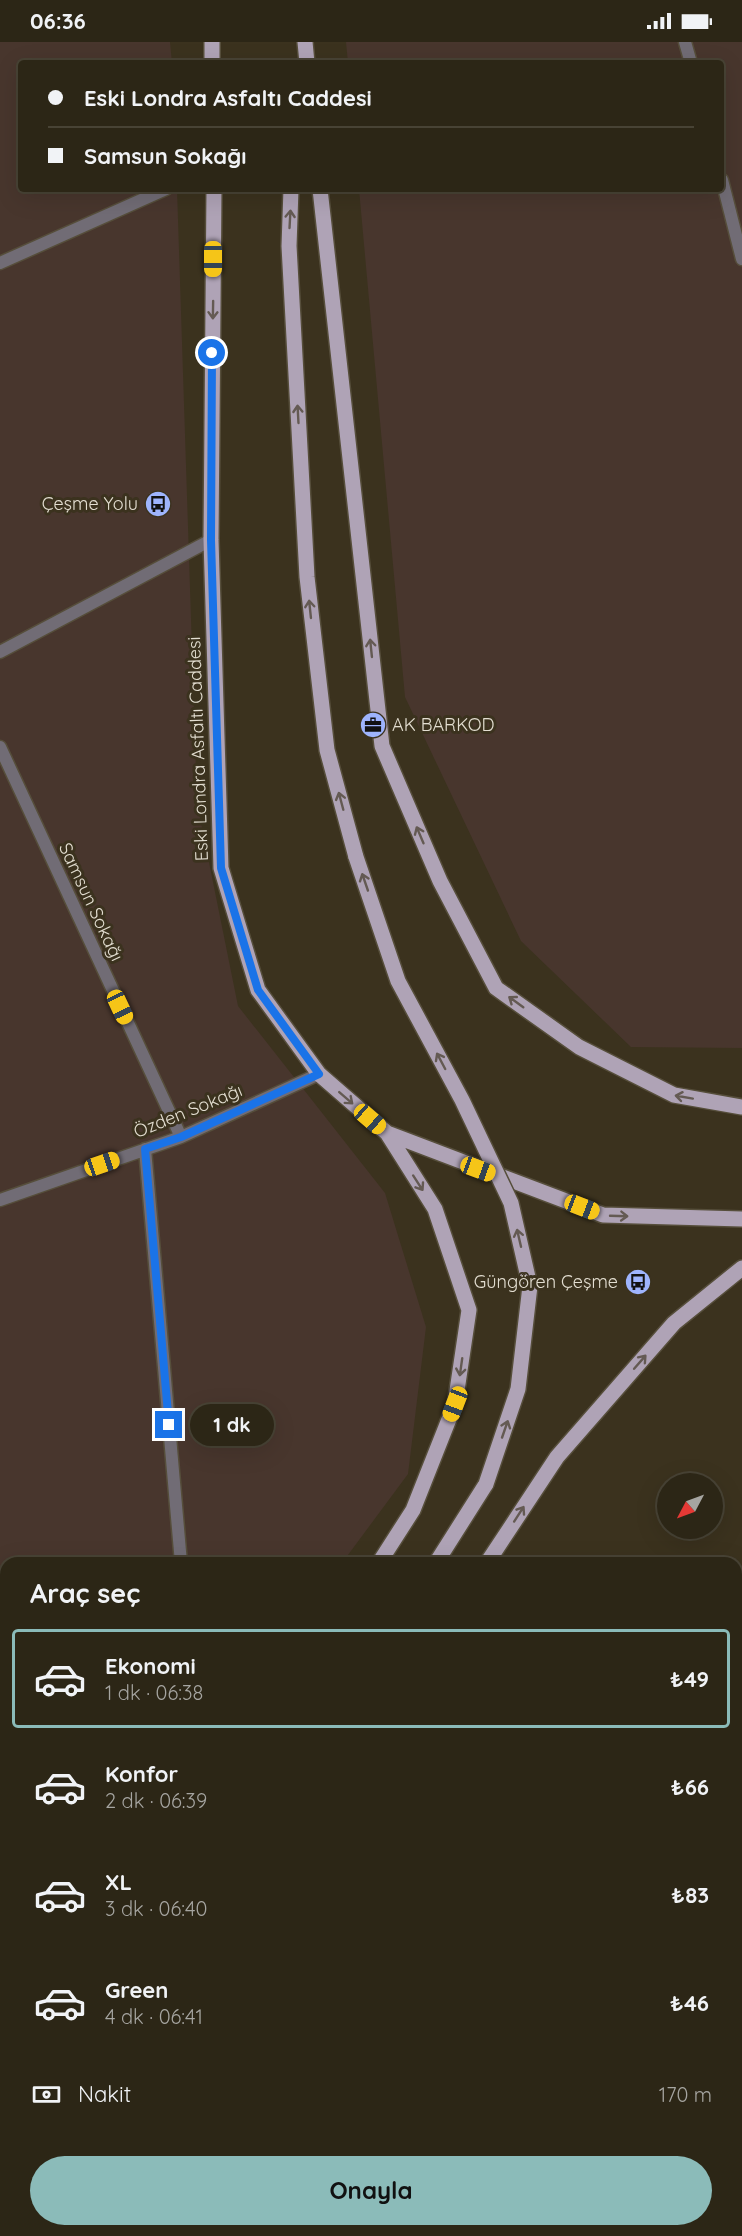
<!DOCTYPE html>
<html lang="tr">
<meta charset="utf-8">
<style>
body{margin:0;font-family:Quicksand,sans-serif;background:#342e1f;color:#f1f3f6;height:100vh;display:flex;flex-direction:column;font-size:22px;white-space:nowrap}
*{box-sizing:border-box;margin:0}
p{font-size:20px;color:#a6a5a1}
.icon{flex:none;width:33px;height:33px;fill:none;stroke:currentColor;stroke-width:2;stroke-linecap:round;stroke-linejoin:round}
.map{position:relative;flex:1;overflow:hidden}
.details{position:absolute;left:0px;top:1515px;width:742px;height:680px;display:flex;flex-direction:column;background:#2c2616;border-radius:18px 18px 0 0;box-shadow:0 6px 24px #0002,0 0 0 2px #484335}
.details>*{flex:none}
.guide{position:absolute;left:18px;top:18px;width:706px;height:132px;border-radius:6px;box-shadow:0 6px 24px #0002,0 0 0 2px #484335;display:grid;align-content:center;height:132px;padding:0 30px;background:#2c2616}
.needle{width:39px;rotate:229deg}
.buttons{position:absolute;left:657px;top:1431px;display:grid;gap:12px}
.buttons a{display:grid;place-items:center;width:66px;height:66px;border-radius:50%;background:#2c2616;box-shadow:0 6px 24px #0002,0 0 0 2px #484335;font-size:30px}
.end{position:absolute;width:27px;height:27px;margin:-14px;border:8px solid #1a73e8;background:#fff;box-shadow:0 0 0 3px #fff}
.from{border-radius:50%}
.bubble{position:absolute;height:42px;border-radius:21px;background:#2c2616;box-shadow:0 6px 24px #0002,0 0 0 2px #484335;font-size:20px;font-weight:800;line-height:42px;text-align:center}
.car{position:absolute;width:18px;height:36px;margin:-18px -9px;border-radius:8px;box-shadow:0 0 4px 2px #0007;background:linear-gradient(#f5c518 24%,#345 0 40%,#f5c518 0 76%,#345 0 86%,#f5c518 0)}
.guide b{display:flex;align-items:center;gap:21px;height:57px;font-size:22px}
.guide b+b{border-top:2px solid #484335}
.guide i{width:15px;height:15px;background:#f1f3f6}
ul{padding:0;list-style:none}
li{display:flex;align-items:center;gap:18px;height:99px;margin:0 12px 9px;padding:0 18px;border:3px solid transparent;border-radius:6px}
li div{flex:1}
li b{display:block;font-size:22px}
li em{font-style:normal;font-weight:800}
li.selected{border-color:#8bbbb9}
li>.icon{width:54px;height:54px;stroke-width:1.5}
h2{padding:0 30px;font-size:27px;line-height:72px}
.pay{display:flex;align-items:center;gap:15px;height:66px;padding:0 30px;font-size:22px}
.pay p{margin-inline-start:auto}
.button{display:flex;gap:12px;margin-top:auto;padding:12px 30px}
.button a{flex:1;height:69px;border-radius:36px;background:#8bbbb9;color:#111;font-size:24px;font-weight:800;line-height:69px;text-align:center}
.status{display:flex;justify-content:space-between;align-items:center;height:42px;padding:0 30px;background:#2c2616;direction:ltr}
.status svg{height:16px;fill:currentColor}
.map>svg:first-child{display:block}
.industrial{fill:#48362d}
.lines{fill:none;stroke-linecap:round;stroke-linejoin:round}
.street-casing{stroke:#564e3b;stroke-width:15}
.secondary-casing{stroke:#564e3b;stroke-width:15}
.primary-casing{stroke:#564e3b;stroke-width:18}
.street{stroke:#716c75;stroke-width:12}
.secondary{stroke:#948b9a;stroke-width:12}
.primary{stroke:#afa3b6;stroke-width:15}
.primary-bridge-casing{stroke:#564e3b;stroke-width:18;stroke-linecap:butt}
.primary-bridge{stroke:#afa3b6;stroke-width:15}
.oneway{stroke:#645a53}
.route{stroke:#1a73e8;stroke-width:8}
.labels{text-anchor:middle;stroke-width:6;stroke-linejoin:round;paint-order:stroke}
.poi-label{font-size:18px;fill:#e3ded1;stroke:#3b321e;text-anchor:end}
.street-label{font-size:18px;fill:#e3ded1;stroke:#3b321e}
</style>
<div class="status"><b>06:36</b><svg viewBox="0 0 49 12"><path d="M0 12V9h3v3zM5 12V6h3v6zM10 12V3h3v9zM15 12V0h3v12zM26 1h20v11H26zM47 4h2v5h-2z"/></svg></div>
<div class="map">
<svg width="742" height="2194" viewBox="0 0 742 2194">
<rect width="100%" height="100%" fill="#3b321e"/>
<path class="industrial" d="M 0,0 L 170,0 L 172,21 L 21,21 L 21,147 L 177,147 L 197,761 L 238,964 L 385,1151 L 426,1285 L 408,1432 L 342,1521 L 6,1521 L 6,1668 L 0,1669 Z
M 346,0 L 742,0 L 742,1006 L 631,1005 L 521,899 L 405,655 L 359,147 L 722,147 L 722,21 L 348,21 Z
M 0,1791 L 6,1797 L 6,2188 L 61,2189 L 61,2194 L 0,2194 Z"/>
<g class="lines">
<g class="street-casing">
<path id="street" d="M 685,0 L 691,21
M 722,138 L 742,217
M 0,221 L 166,147
M 0,610 L 211,498
M 0,705 L 181,1095
M 145,1107 L 181,1521
M 0,1158 L 181,1095 L 319,1032
M 0,1758 L 6,1763
M 736,1809 L 742,1802
M 516,2194 L 516,2188
M 736,2194 L 742,2174"/>
</g>
<g class="secondary-casing">
<path id="secondary" d="M 0,1702 L 6,1700
M 91,2188 L 92,2194
M 147,2188 L 148,2194"/>
</g>
<g class="primary-casing">
<path id="primary" d="M 212,0 L 212,21
M 305,0 L 307,21
M 214,147 L 211,498 L 221,826 L 258,948 L 319,1032 L 387,1091 L 603,1173 L 742,1177
M 291,147 L 289,204 L 307,535 L 327,708 L 356,815
M 320,147 L 382,704 L 440,839 L 496,946 L 579,1005 L 674,1053 L 742,1065
M 379,1521 L 413,1468 L 455,1362 L 469,1268 L 435,1167 L 387,1091
M 436,1521 L 486,1442
M 487,1521 L 557,1415 L 674,1281 L 742,1226"/>
</g>
<use href="#street" class="street"/>
<use href="#secondary" class="secondary"/>
<use href="#primary" class="primary"/>
<g class="primary-bridge-casing">
<path id="primary-bridge" d="M 356,815 L 398,939 L 462,1058 L 511,1161 L 530,1244 L 518,1347 L 486,1442"/>
</g>
<use href="#primary-bridge" class="primary-bridge"/>
</g>
<defs><path id="oneway-shaft" d="M-6 0H5M1.5-3L5.5 0L1.5 3" fill="none" stroke-width="1.6" stroke-linecap="round" stroke-linejoin="round" transform="scale(1.5)"/></defs>
<g class="oneway">
<use href="#oneway-shaft" transform="translate(290 177) rotate(-87)"/>
<use href="#oneway-shaft" transform="translate(213 268) rotate(91)"/>
<use href="#oneway-shaft" transform="translate(298 372) rotate(-93)"/>
<use href="#oneway-shaft" transform="translate(310 567) rotate(-96)"/>
<use href="#oneway-shaft" transform="translate(371 606) rotate(-96)"/>
<use href="#oneway-shaft" transform="translate(341 759) rotate(-105)"/>
<use href="#oneway-shaft" transform="translate(420 793) rotate(-113)"/>
<use href="#oneway-shaft" transform="translate(365 840) rotate(-109)"/>
<use href="#oneway-shaft" transform="translate(516 960) rotate(-144)"/>
<use href="#oneway-shaft" transform="translate(441 1019) rotate(-118)"/>
<use href="#oneway-shaft" transform="translate(684 1055) rotate(-170)"/>
<use href="#oneway-shaft" transform="translate(346 1056) rotate(41)"/>
<use href="#oneway-shaft" transform="translate(418 1141) rotate(57)"/>
<use href="#oneway-shaft" transform="translate(619 1174) rotate(2)"/>
<use href="#oneway-shaft" transform="translate(519 1196) rotate(-103)"/>
<use href="#oneway-shaft" transform="translate(640 1320) rotate(-49)"/>
<use href="#oneway-shaft" transform="translate(461 1325) rotate(98)"/>
<use href="#oneway-shaft" transform="translate(505 1387) rotate(-71)"/>
<use href="#oneway-shaft" transform="translate(519 1472) rotate(-57)"/>
</g>
<g class="lines">
<path class="route" d="M 169,1383 L 145,1107 L 181,1095 L 319,1032 L 258,948 L 221,826 L 211,498 L 212,311"/>
</g>
<defs>
<g id="bus-disc" transform="scale(1.35)"><circle r="9.5" fill="#9eb4fd" stroke="#3b321e"/><path d="M-5-6H5V4H4V6H2V4H-2V6H-4V4H-5ZM-3.5-4V0h7V-4ZM-3.5 1.2v1.5H-2V1.2ZM2 1.2v1.5H3.5V1.2Z" fill="#111"/></g>
<g id="office-disc" transform="scale(1.35)"><circle r="9.5" fill="#9eb4fd" stroke="#3b321e"/><path d="M-6-3h4V-5.5h4V-3h4V5H-6ZM-1-4.5V-3h2v-1.5ZM-6 0V1H6V0Z" fill="#111"/></g>
</defs>
<g fill-rule="evenodd">
<use href="#bus-disc" x="158" y="462"/>
<use href="#office-disc" x="373" y="683"/>
<use href="#bus-disc" x="638" y="1240"/>
</g>
<g class="labels">
<g class="poi-label">
<text x="138" y="468">Çeşme Yolu</text>
<text x="392" y="689" text-anchor="start">AK BARKOD</text>
<text x="618" y="1246">Güngören Çeşme</text>
</g>
<g class="street-label">
<text transform="translate(198 707) rotate(-92)" y="6">Eski Londra Asfaltı Caddesi</text>
<text transform="translate(91 860) rotate(65)" y="6">Samsun Sokağı</text>
<text transform="translate(188 1069) rotate(-22)" y="6">Özden Sokağı</text>
</g>
</g>
</svg>
<div class="buttons">
<a><svg class="needle" viewBox="-14 -14 28 28"><path d="M0-13l5 13h-10z" fill="#e53935"/><path d="M0 13l5-13h-10z" fill="#a6a5a1"/></svg></a>
</div>
<i class="end from" style="left:212px;top:311px"></i>
<i class="end" style="left:169px;top:1383px"></i>
<div class="bubble" style="left:190px;top:1362px;width:84px">1 dk</div>
<i class="car" style="left:213px;top:217px;rotate:180deg"></i>
<i class="car" style="left:120px;top:965px;rotate:155deg"></i>
<i class="car" style="left:370px;top:1077px;rotate:131deg"></i>
<i class="car" style="left:102px;top:1122px;rotate:71deg"></i>
<i class="car" style="left:478px;top:1127px;rotate:110deg"></i>
<i class="car" style="left:582px;top:1165px;rotate:111deg"></i>
<i class="car" style="left:455px;top:1362px;rotate:201deg"></i>
<div class="guide">
<b><i class="from"></i>Eski Londra Asfaltı Caddesi</b>
<b><i></i>Samsun Sokağı</b>
</div>
<section class="details">
<h2>Araç seç</h2>
<ul>
<li class="selected"><svg class="icon" aria-label="car" viewBox="0 0 24 24"><path d="M5 17H2v-5l4-1 3-4h7l3 4 3 1v5h-3M9 17h6M6 11h13"/><circle cx="7" cy="17" r="2"/><circle cx="17" cy="17" r="2"/></svg><div><b>Ekonomi</b><p>1 dk · 06:38</p></div><em>₺49</em></li>
<li><svg class="icon" aria-label="car" viewBox="0 0 24 24"><path d="M5 17H2v-5l4-1 3-4h7l3 4 3 1v5h-3M9 17h6M6 11h13"/><circle cx="7" cy="17" r="2"/><circle cx="17" cy="17" r="2"/></svg><div><b>Konfor</b><p>2 dk · 06:39</p></div><em>₺66</em></li>
<li><svg class="icon" aria-label="car" viewBox="0 0 24 24"><path d="M5 17H2v-5l4-1 3-4h7l3 4 3 1v5h-3M9 17h6M6 11h13"/><circle cx="7" cy="17" r="2"/><circle cx="17" cy="17" r="2"/></svg><div><b>XL</b><p>3 dk · 06:40</p></div><em>₺83</em></li>
<li><svg class="icon" aria-label="car" viewBox="0 0 24 24"><path d="M5 17H2v-5l4-1 3-4h7l3 4 3 1v5h-3M9 17h6M6 11h13"/><circle cx="7" cy="17" r="2"/><circle cx="17" cy="17" r="2"/></svg><div><b>Green</b><p>4 dk · 06:41</p></div><em>₺46</em></li>
</ul>
<div class="pay"><svg class="icon" aria-label="cash" viewBox="0 0 24 24"><path d="M3 7h18v10H3z"/><circle cx="12" cy="12" r="2"/></svg>Nakit<p>170 m</p></div>
<div class="button"><a>Onayla</a></div>
</section>
</div>
